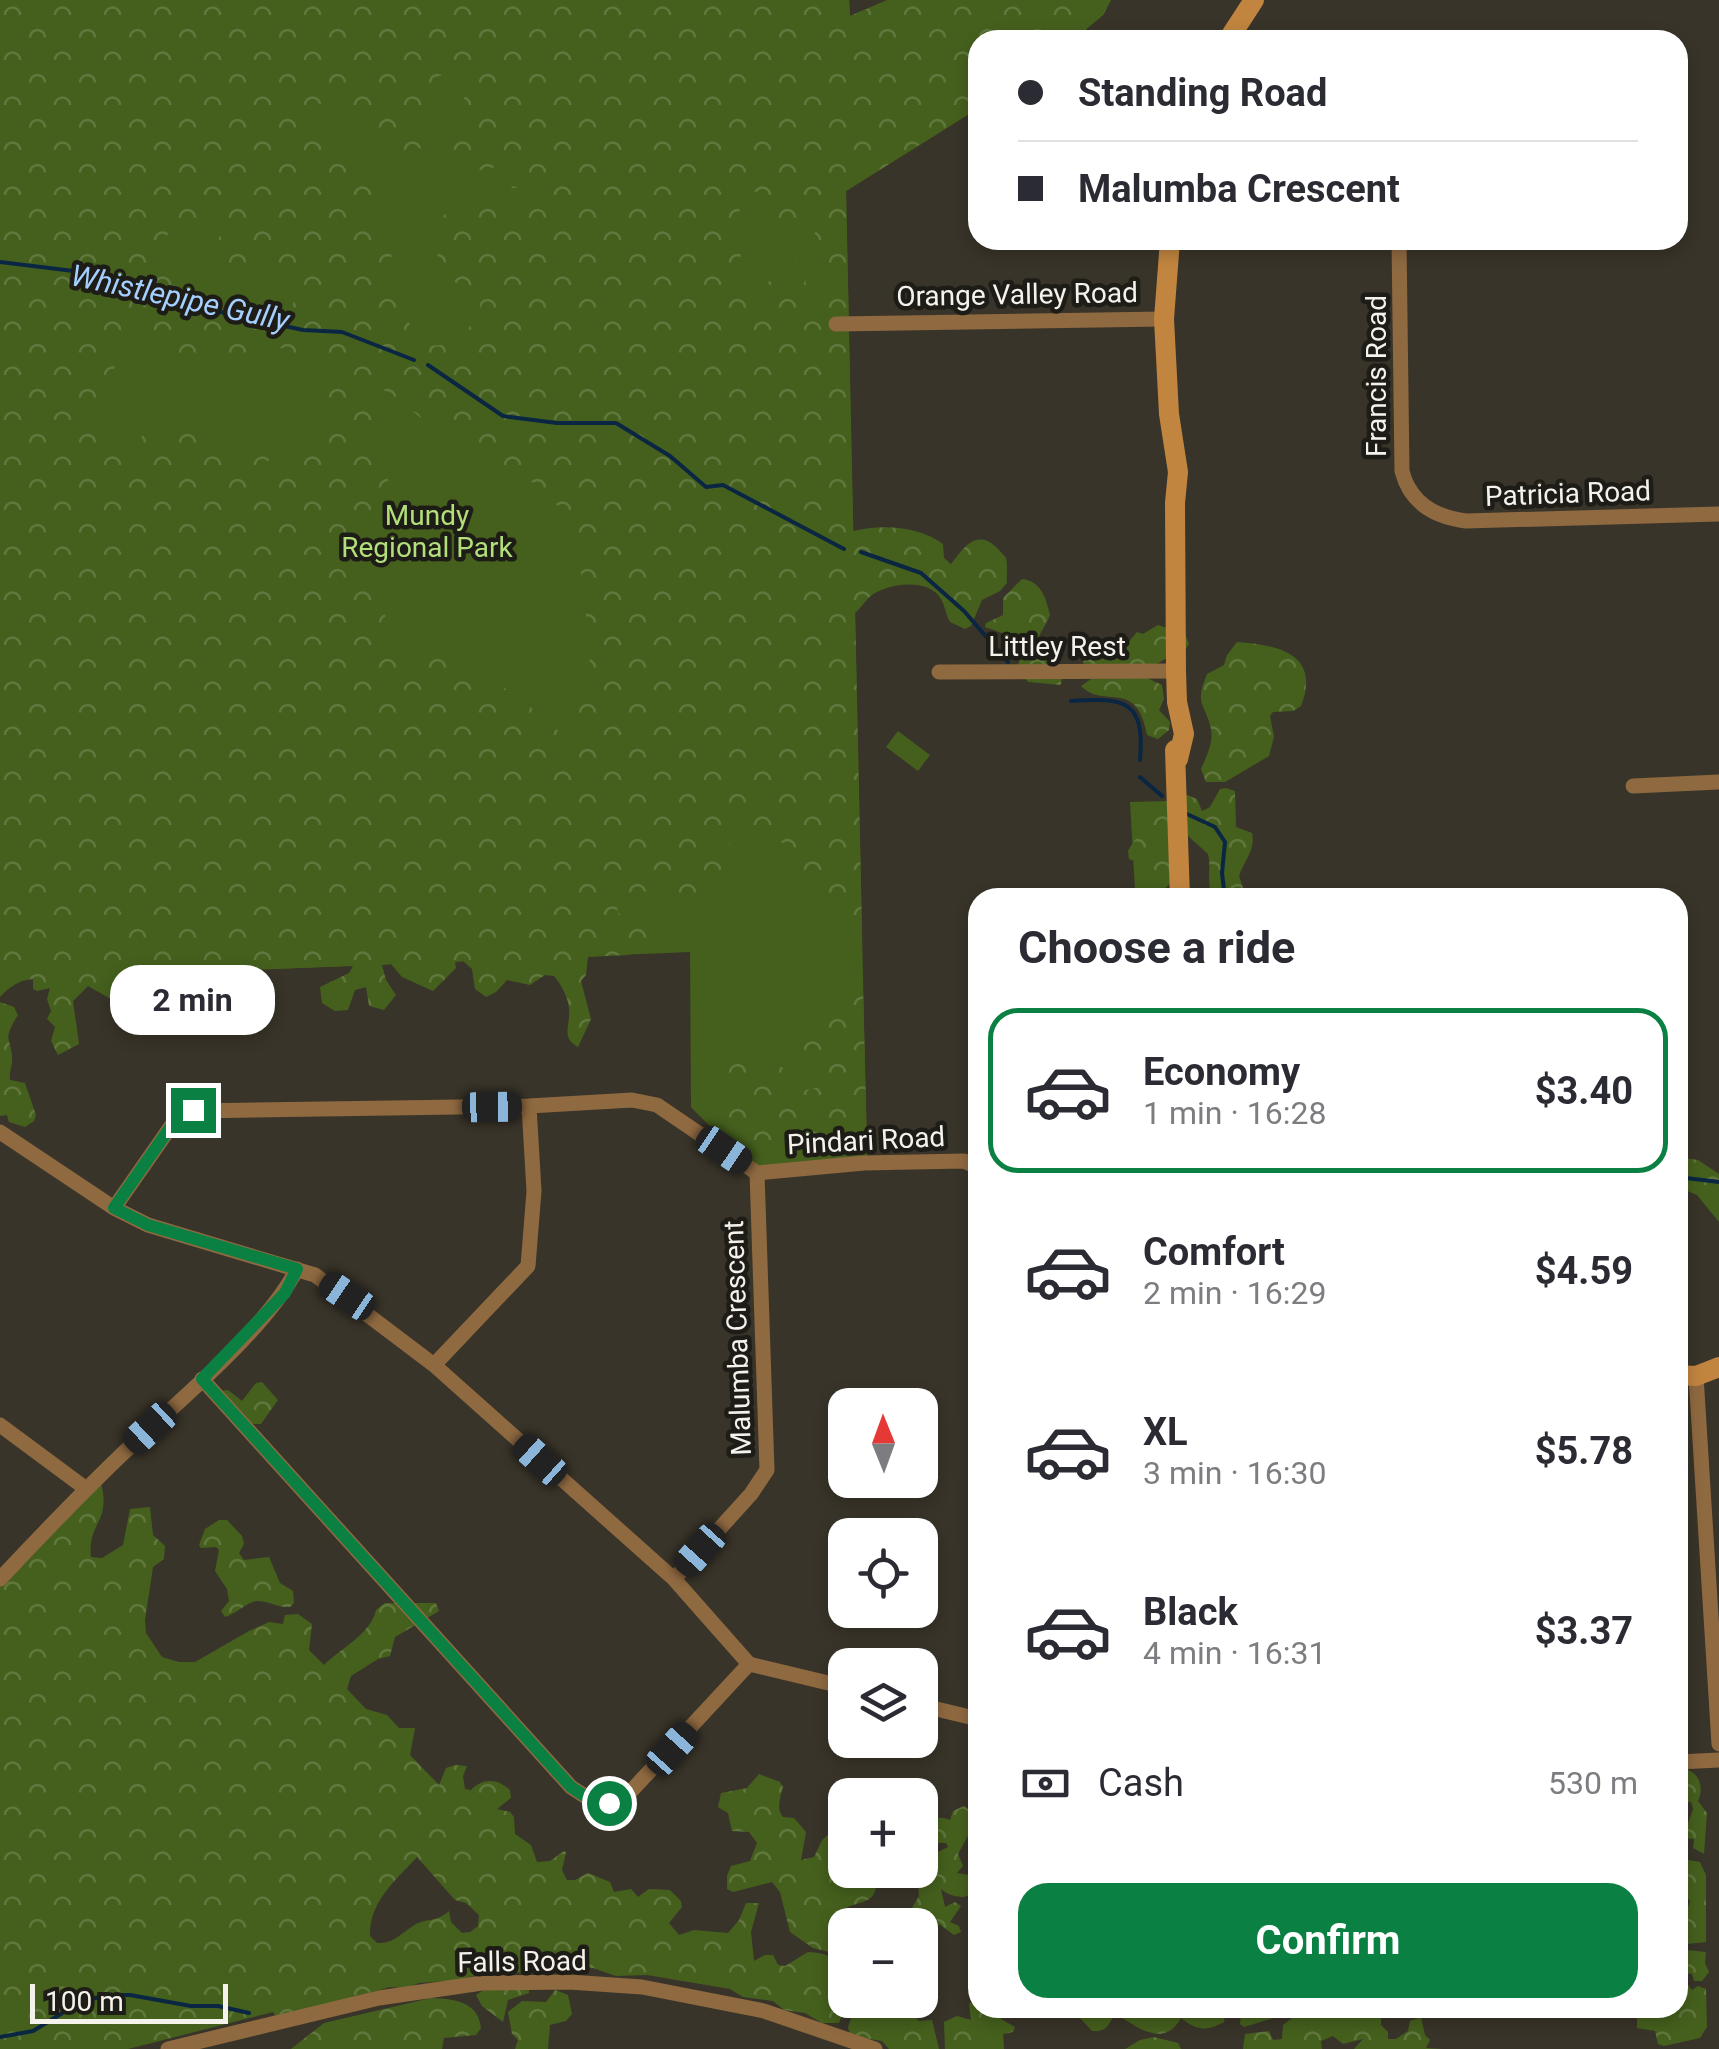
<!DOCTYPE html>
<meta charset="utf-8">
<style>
body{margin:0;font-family:Roboto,sans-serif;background:#f7f7f7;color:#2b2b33;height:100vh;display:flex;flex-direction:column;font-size:38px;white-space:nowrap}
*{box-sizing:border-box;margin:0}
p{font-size:32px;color:#7c7c81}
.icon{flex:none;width:55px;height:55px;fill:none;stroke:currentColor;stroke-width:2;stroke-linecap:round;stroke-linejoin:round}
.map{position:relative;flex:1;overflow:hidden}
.side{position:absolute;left:968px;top:888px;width:720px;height:1130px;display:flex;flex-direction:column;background:#fff;border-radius:30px;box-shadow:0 5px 15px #0003}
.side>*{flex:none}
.banner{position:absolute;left:968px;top:30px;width:720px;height:220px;border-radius:30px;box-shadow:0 5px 15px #0003;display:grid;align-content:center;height:220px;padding:0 50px;background:#fff}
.needle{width:65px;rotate:359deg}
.buttons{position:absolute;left:828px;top:1388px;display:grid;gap:20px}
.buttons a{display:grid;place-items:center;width:110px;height:110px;border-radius:20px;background:#fff;box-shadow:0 5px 15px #0003;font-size:50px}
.scale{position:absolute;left:30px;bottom:25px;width:198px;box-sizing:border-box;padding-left:10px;border:5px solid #f5f2eb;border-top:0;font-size:28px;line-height:35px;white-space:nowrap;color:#f5f2eb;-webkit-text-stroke:8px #1e1c17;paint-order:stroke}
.end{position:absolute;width:45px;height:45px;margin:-22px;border:12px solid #0b8043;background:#fff;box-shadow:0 0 0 5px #fff}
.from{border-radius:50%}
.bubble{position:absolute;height:70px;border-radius:30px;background:#fff;box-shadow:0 5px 15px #0003;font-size:32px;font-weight:700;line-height:70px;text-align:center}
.car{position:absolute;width:30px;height:60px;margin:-30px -15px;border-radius:12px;box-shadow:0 0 8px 2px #0007;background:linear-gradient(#222 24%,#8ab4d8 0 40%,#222 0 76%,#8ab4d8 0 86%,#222 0)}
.banner b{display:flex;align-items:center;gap:35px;height:95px;font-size:38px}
.banner b+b{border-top:2px solid #e1e1e2}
.banner i{width:25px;height:25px;background:#2b2b33}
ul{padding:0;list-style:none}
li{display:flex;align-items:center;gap:30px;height:165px;margin:0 20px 15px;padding:0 30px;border:5px solid transparent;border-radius:30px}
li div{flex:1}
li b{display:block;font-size:38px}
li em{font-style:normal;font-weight:700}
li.selected{border-color:#0b8043}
li>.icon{width:90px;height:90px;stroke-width:1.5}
h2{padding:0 50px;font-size:45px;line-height:120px}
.pay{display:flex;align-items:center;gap:25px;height:110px;padding:0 50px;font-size:38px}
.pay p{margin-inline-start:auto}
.action{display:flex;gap:20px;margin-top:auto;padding:20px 50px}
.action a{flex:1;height:115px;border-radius:30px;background:#0b8043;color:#fff;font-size:40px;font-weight:700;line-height:115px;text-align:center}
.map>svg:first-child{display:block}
.green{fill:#45601d}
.forest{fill:url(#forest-crowns);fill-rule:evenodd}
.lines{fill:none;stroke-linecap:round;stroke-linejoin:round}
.stream{stroke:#0a2643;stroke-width:4}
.street{stroke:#8f6940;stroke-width:15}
.secondary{stroke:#c28540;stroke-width:20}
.route{stroke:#0b8043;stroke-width:12}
.labels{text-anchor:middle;stroke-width:9;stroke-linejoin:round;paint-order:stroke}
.street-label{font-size:28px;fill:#f5f2eb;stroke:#1e1c17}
.park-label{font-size:28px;fill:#b3df7b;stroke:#1e1c17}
.water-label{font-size:30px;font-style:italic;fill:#a4cfff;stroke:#1e1c17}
</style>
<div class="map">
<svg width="1719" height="2049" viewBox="0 0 1719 2049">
<defs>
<pattern id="forest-crowns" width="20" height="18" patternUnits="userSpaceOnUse" patternTransform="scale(2.5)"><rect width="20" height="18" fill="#45601d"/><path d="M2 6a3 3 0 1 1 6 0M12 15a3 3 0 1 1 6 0" fill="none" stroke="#60773e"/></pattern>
</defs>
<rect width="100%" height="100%" fill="#393429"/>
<path class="green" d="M 0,0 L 849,0 L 850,16 L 887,0 L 1111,0 L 1103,15 L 1073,40 L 978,40 L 977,109 L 846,191 L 867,1163 L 757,1173 L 691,1107 L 690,952 L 0,980 Z
M 898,731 L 930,755 L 918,771 L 886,747 Z
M 1168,801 L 1170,884 L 1164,889 L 1135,890 L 1130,802 Z"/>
<path class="forest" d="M 0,0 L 849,0 L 850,16 L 888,0 L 1111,0 L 1103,15 L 1073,40 L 978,40 L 977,109 L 846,191 L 853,531 C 882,524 919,526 943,544 L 944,558 L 951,564 C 963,549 975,529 995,546 C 998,549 1004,555 1006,558 C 1008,565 1006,576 1007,583 L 1000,591 L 982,600 L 971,626 L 965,629 L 950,622 C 946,615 945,606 941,599 C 929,578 889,583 872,595 C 865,600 862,607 855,613 L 862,937 C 853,933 842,930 835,923 C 812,899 790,816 743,832 C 718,841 729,884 702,892 C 675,900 644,884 620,896 L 617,911 L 629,923 L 641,924 L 652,936 L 628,955 L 588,957 L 586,975 L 581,981 L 591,1019 L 578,1047 C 560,1038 571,1025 569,1008 C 568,997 561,984 554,976 L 545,975 L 530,985 L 507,980 L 496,992 L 486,997 L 475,989 L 472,969 L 463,961 L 455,962 L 456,968 L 433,991 L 402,977 L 391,964 L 382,965 L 386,980 L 396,995 L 384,1010 L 369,1006 L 366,987 L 355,990 L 348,1010 L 335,1011 L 322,1003 L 320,987 L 349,973 L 353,966 L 167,973 L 151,982 L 147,990 L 148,995 L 139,997 L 128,993 L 109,998 L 88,986 L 73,1001 L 79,1044 L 58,1055 L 51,1041 L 55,1027 L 47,1019 L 51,1011 L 47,999 L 50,988 L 37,991 L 33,989 L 33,979 C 19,980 9,987 0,997 L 0,292 L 8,287 L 0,284 ZM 474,65 L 480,74 L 478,81 L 452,113 L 455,130 L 450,161 C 465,174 480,171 499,166 L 512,188 L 531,188 L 541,184 L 543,193 L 511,201 L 495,193 L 489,196 L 486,205 L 479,201 L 447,212 L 439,220 L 436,230 L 438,261 L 460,288 L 480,300 C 482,323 465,326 456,344 L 423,346 C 399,324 413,292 391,271 L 392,247 L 400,236 L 378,219 C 374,171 337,136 304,105 L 352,101 L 353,111 L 361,117 L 376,116 L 380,139 L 394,156 L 424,147 L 415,123 C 427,115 437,99 439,85 L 433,78 ZM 740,190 L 767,193 L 769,210 L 767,216 L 771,227 L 785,232 L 807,225 L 817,230 L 808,243 L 826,260 L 833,273 L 817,288 L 806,285 L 805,279 L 814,268 L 815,258 L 801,257 L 781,276 L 738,296 L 718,295 C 722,290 731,284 735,278 C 747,259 737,214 740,190 ZM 223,199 L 230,210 L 226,232 L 219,237 L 216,250 L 220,259 C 221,260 233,265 235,265 C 243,265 251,260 259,260 C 289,262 304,284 290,311 C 258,297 223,295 190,285 L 182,265 L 163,257 L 161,251 L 167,235 L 175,230 L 193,235 L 213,230 L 212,201 ZM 129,330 L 199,362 L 229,361 L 282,348 L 342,377 L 321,389 C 320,402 323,418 319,430 C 307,463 281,487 246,486 L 270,459 L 261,445 L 232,444 L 215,448 C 183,413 162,409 132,448 L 102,447 L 95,437 L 98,392 L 127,350 ZM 375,386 L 390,393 L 426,422 L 453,433 L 482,454 L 530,480 L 563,511 L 572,535 L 582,578 L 590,654 L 589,674 L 572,735 L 566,738 L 540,714 L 462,657 L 443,653 L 407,653 C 379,621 374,578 378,537 C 380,517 389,496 388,475 C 387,460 374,446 374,431 C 374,414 380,402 375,386 Z
M 1022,579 C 1041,581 1046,598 1050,615 C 1044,631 1031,641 1037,659 L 1050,657 L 1062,668 L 1061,685 L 1028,682 L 1017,667 L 1021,657 L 1006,652 L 1005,634 L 985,627 L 986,623 L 1003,615 L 1003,598 Z
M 1158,625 L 1185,634 L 1189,644 L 1180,657 L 1165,659 L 1152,667 L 1085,665 L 1083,662 L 1100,640 L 1118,636 L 1127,644 L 1137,632 L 1143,634 Z
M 1237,642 C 1279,645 1321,654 1301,706 L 1293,711 L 1273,712 L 1270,716 L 1274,737 L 1269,756 L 1225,782 L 1206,782 L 1201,769 C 1206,758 1214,741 1211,729 C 1205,702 1194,706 1207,674 L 1224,665 L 1227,655 Z
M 1145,677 L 1162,685 L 1164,699 L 1159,710 L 1170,722 L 1169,730 L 1158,739 L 1147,735 C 1137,677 1104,710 1081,686 L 1091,679 Z
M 1226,788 L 1235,791 L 1236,827 L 1252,833 C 1256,849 1244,861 1239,876 L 1246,897 L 1214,897 C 1205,885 1212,869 1208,854 L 1187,835 L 1186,795 L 1197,799 L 1202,811 L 1210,807 L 1220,789 Z
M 1165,809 L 1170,811 L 1173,863 L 1165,876 L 1161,877 L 1150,866 L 1129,859 L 1128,851 L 1152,813 Z
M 863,989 L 867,1141 L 856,1146 L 812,1145 L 763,1152 L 719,1135 L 691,1107 L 691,1102 L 710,1106 L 723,1114 C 729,1097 723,1087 725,1070 L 745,1058 L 776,1063 L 793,1075 L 801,1091 L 821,1087 L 822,1069 L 817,1055 L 799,1056 L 795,1052 C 794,1017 836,1000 863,989 Z
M 0,1002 L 14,1007 L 18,1015 C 0,1043 13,1037 12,1063 C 11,1069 9,1074 10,1080 L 25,1083 L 36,1115 L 34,1121 L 25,1127 L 9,1122 L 7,1115 L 0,1116 Z
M 1678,1157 L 1698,1160 L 1719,1174 L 1719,1222 L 1697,1195 L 1678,1187 Z
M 262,1382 L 278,1400 L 261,1424 L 251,1424 L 221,1391 L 228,1390 L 242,1401 L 256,1383 Z
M 99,1476 C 114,1523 87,1520 91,1557 L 102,1558 L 123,1545 L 130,1509 L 150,1507 L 153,1535 L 165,1546 L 164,1559 L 153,1567 L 145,1620 L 146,1633 L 162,1657 L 179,1662 L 195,1662 L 249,1631 L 269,1622 L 283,1624 L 285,1615 L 298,1614 L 312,1624 L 309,1650 L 324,1665 C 341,1648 371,1634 376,1610 L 385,1603 L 436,1603 L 439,1611 L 395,1637 L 390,1656 L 378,1659 L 351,1676 L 347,1689 L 366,1709 L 387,1715 L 399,1728 L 415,1728 L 410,1755 L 439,1785 L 446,1768 L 455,1765 L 467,1766 L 463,1776 L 465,1789 L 471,1790 C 483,1777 498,1779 510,1790 L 511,1798 L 497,1809 L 510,1812 L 514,1817 L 515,1834 L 531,1845 L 537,1862 L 550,1861 L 564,1851 L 566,1852 L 562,1870 L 567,1880 L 575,1880 L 588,1873 L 610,1882 L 614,1892 L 631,1889 L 638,1897 L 649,1889 L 670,1890 L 681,1901 L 682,1907 L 669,1923 L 679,1935 L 694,1930 L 728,1933 L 739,1920 L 746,1903 L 759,1903 L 751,1932 L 754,1961 L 765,1955 L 773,1955 L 778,1965 L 785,1966 L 808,1952 C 844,1954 845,1969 845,2000 L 848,2000 L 839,2023 L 822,2023 L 805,2013 L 784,2010 L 773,2001 L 743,1997 L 730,1989 L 647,1975 L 616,1976 L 593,1968 L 509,1973 L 491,1971 L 458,1980 L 419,1983 L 405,1988 L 390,1987 L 277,2018 L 273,2012 L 128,2049 L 0,2049 L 0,1579 ZM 417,1857 L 455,1900 L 466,1903 L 479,1915 L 478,1926 L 470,1932 L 462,1933 L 451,1922 L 449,1911 C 434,1924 426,1917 413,1926 C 400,1934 393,1944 377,1943 L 370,1936 C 369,1902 395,1881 417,1857 Z
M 219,1520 L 227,1520 L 242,1536 L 244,1544 L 239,1553 L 244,1560 L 269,1557 L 280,1583 L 293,1591 L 294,1603 L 290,1607 C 278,1608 267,1600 256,1601 C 245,1603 236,1614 225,1617 L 221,1611 L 229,1601 L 227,1589 L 215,1571 L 219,1550 L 216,1547 L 201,1548 L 199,1545 L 205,1529 Z
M 1686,1769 C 1700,1774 1704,1788 1698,1801 L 1707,1813 L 1704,1854 L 1693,1848 L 1694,1839 L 1683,1838 L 1693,1809 L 1691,1802 L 1688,1802 L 1678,1819 L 1681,1807 L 1678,1807 L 1678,1771 Z
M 759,1774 L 780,1782 L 783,1787 C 780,1798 776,1808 783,1817 L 794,1818 L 806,1832 L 801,1860 L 814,1857 C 824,1838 820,1835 845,1830 L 845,1870 L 878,1870 C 876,1875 877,1881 876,1887 C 873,1905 857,1901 844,1909 L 845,1919 L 856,1925 L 845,1925 L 845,1943 L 835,1944 L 829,1952 L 813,1948 L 790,1932 L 780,1892 L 772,1882 L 733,1892 L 727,1889 L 727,1876 L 731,1866 L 750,1861 L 757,1843 L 749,1832 L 732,1831 L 728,1813 L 718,1807 L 721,1793 L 747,1788 Z
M 964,1806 L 974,1814 L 969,1834 L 958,1854 L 963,1866 L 957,1873 L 969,1875 L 975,1892 C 965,1900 950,1897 941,1889 L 945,1907 L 955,1902 L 961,1906 L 950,1922 L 959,1926 L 961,1932 L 954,1935 L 939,1924 L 936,1933 L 920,1943 L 920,1925 L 902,1925 L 919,1896 L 917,1870 L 928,1857 L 948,1847 L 946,1843 L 926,1843 L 923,1830 C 929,1818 938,1815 950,1820 L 953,1811 Z
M 1688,1860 L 1700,1862 L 1706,1875 L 1706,1942 L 1687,1944 L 1680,1938 L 1681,1926 L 1678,1917 L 1686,1913 L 1690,1901 L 1684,1894 L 1678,1892 L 1678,1872 Z
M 1687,1950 L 1706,1952 L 1705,1963 L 1709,1972 L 1702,1981 L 1694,1981 L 1692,1974 L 1678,1972 L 1678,1956 Z
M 1678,1977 L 1682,1977 L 1692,1990 L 1698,1986 L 1706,1989 L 1707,2027 L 1700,2038 L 1664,2046 L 1658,2044 L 1655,2031 L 1637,2028 L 1637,2008 L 1678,2008 Z
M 920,1988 L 925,1999 L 915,2017 L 919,2021 L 932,2020 L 939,2049 L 889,2049 L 882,2041 L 851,2036 L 848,2028 C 856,1992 890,2000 920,2000 Z
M 485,1989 L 529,1989 L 529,1993 L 508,2000 L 503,2022 L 482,2006 L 476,1995 Z
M 555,1990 L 568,1995 L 572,2014 L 566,2021 L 550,2025 L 548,2049 L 515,2049 L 518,2040 L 512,2034 L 508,2012 L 522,2001 L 546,2002 Z
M 977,1995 L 978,2008 L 1005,2008 L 1000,2013 L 1001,2019 L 1015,2027 L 1013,2032 L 1003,2034 L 1004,2049 L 945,2049 L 944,2022 L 957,2016 L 971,2020 L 969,2004 Z
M 431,1998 C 454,1999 478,2001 481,2028 L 476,2035 L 444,2038 L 442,2049 L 291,2049 L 324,2023 Z
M 1062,2008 L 1226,2008 L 1224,2022 C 1206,2032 1196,2030 1181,2018 C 1164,2049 1137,2027 1116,2014 C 1107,2024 1109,2032 1092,2031 L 1078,2016 L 1060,2013 Z
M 1231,2008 L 1381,2008 L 1381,2025 L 1388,2032 L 1388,2039 L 1396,2039 L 1408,2031 L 1410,2021 L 1421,2017 L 1425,2035 L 1430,2040 L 1426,2048 L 1442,2049 L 1354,2049 L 1363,2039 L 1343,2044 L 1333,2036 L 1321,2041 L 1322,2049 L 1243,2049 L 1245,2034 L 1269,2031 L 1273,2040 L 1282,2039 L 1283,2025 L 1297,2014 L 1280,2016 L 1244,2027 L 1240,2024 L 1241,2014 Z
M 1154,2037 L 1178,2043 L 1181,2049 L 1125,2049 L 1140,2040 Z"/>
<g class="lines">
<path class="stream" d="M 0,262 L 98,274 L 151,286 L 211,310 L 303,330 L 342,332 L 414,360
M 428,365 L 503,416 L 557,423 L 616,423 L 670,456 L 706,487 L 723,485 L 844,549
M 861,552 L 921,573 L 964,611 L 1008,662
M 1071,701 C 1126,697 1145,701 1140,760
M 1140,777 L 1162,796
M 1187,814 L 1215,827 L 1225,842 L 1222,873 L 1225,898
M 1678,1177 L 1719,1182
M 0,2037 L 33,2031 L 82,2001 L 109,1995 L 130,1995 L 191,2006 L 218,2006 L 249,2013"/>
<path class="street" d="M 1399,240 L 1402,471 C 1410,503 1435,517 1466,521 L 1719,514
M 836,324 L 1164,319
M 939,672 L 1176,671
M 1633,786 L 1719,782
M 0,1132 L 114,1208 L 148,1225 L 315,1275 L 434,1365 L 674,1579 L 749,1664 L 845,1687
M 757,1173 L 864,1163 L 964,1161 L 978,1167
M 114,1208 L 174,1122 L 193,1111 L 529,1106 L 632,1100 L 657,1105 L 757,1173 L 767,1470 L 751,1494 L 674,1579
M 434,1365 L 528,1266 L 534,1191 L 529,1106
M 1696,1376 L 1719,1744
M 202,1379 L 571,1787 L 597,1804 L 621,1802 L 749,1664
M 0,1425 L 85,1488
M 0,1579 C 44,1532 88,1486 135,1442 C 185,1396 267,1327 297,1269
M 920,1705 L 978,1719
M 1678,1762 L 1719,1760
M 168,2049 L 379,1998 L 482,1983 L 569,1982 L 642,1987 L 764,2011 L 875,2049"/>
<path class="secondary" d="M 1228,40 L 1254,0
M 1170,240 L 1164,319 L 1169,414 L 1178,472 L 1175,503 L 1176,671 L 1177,702 L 1184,734 L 1178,759
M 1175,750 L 1180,898
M 1678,1375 L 1696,1376 L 1719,1367"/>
</g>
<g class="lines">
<path class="route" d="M 193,1110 L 174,1122 L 114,1208 L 148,1225 L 297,1269 L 285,1293 L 202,1379 L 571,1787 L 597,1804 L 609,1803"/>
</g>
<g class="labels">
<g class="street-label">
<text transform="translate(1017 294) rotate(-1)" y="10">Orange Valley Road</text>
<text transform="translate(1376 376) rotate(-90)" y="10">Francis Road</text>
<text transform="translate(1568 493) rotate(-2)" y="10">Patricia Road</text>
<text x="1057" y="656">Littley Rest</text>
<text transform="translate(866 1140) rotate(-3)" y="10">Pindari Road</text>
<text transform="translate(737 1338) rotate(-92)" y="10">Malumba Crescent</text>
<text transform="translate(522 1961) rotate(-1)" y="10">Falls Road</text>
</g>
<g class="park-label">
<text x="427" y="525">Mundy<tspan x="427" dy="32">Regional Park</tspan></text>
</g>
<g class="water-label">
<text transform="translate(180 298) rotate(12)" y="10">Whistlepipe Gully</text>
</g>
</g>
</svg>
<div class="buttons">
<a><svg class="needle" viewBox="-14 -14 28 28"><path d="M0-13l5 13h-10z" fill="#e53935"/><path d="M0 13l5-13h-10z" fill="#7c7c81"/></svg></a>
<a><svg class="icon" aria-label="locate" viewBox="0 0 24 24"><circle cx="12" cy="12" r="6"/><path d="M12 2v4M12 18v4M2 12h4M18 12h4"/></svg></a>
<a><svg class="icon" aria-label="layers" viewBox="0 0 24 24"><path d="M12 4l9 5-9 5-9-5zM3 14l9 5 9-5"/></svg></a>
<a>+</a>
<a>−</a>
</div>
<div class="scale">100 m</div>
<i class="end from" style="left:609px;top:1803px"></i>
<i class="end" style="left:193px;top:1110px"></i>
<div class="bubble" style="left:110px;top:965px;width:165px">2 min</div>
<i class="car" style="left:492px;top:1107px;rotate:89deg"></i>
<i class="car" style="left:724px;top:1150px;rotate:124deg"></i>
<i class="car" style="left:347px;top:1296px;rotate:304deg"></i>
<i class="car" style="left:150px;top:1428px;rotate:227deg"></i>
<i class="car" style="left:540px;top:1460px;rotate:312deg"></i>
<i class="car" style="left:700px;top:1550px;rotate:222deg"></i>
<i class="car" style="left:672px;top:1749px;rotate:42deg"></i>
<div class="banner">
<b><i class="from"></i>Standing Road</b>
<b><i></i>Malumba Crescent</b>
</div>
<section class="side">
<h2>Choose a ride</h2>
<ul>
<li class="selected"><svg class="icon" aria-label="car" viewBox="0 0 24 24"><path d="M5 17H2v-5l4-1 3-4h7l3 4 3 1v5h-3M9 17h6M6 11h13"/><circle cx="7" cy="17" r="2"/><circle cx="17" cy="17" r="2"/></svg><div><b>Economy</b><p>1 min · 16:28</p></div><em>$3.40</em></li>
<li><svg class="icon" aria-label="car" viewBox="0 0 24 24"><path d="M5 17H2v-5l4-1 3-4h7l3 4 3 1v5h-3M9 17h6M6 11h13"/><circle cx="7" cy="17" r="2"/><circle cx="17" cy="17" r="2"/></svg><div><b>Comfort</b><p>2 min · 16:29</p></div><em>$4.59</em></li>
<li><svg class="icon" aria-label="car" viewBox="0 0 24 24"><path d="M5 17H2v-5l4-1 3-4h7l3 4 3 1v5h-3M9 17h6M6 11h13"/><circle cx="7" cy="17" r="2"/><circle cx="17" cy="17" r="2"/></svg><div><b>XL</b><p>3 min · 16:30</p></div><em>$5.78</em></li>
<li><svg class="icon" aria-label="car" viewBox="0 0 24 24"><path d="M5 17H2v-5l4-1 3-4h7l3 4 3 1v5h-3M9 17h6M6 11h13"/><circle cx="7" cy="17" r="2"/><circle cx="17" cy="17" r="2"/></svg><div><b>Black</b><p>4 min · 16:31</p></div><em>$3.37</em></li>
</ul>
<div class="pay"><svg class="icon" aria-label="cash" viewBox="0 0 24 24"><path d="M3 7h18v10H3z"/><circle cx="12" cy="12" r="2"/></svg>Cash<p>530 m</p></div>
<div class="action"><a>Confirm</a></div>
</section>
</div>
